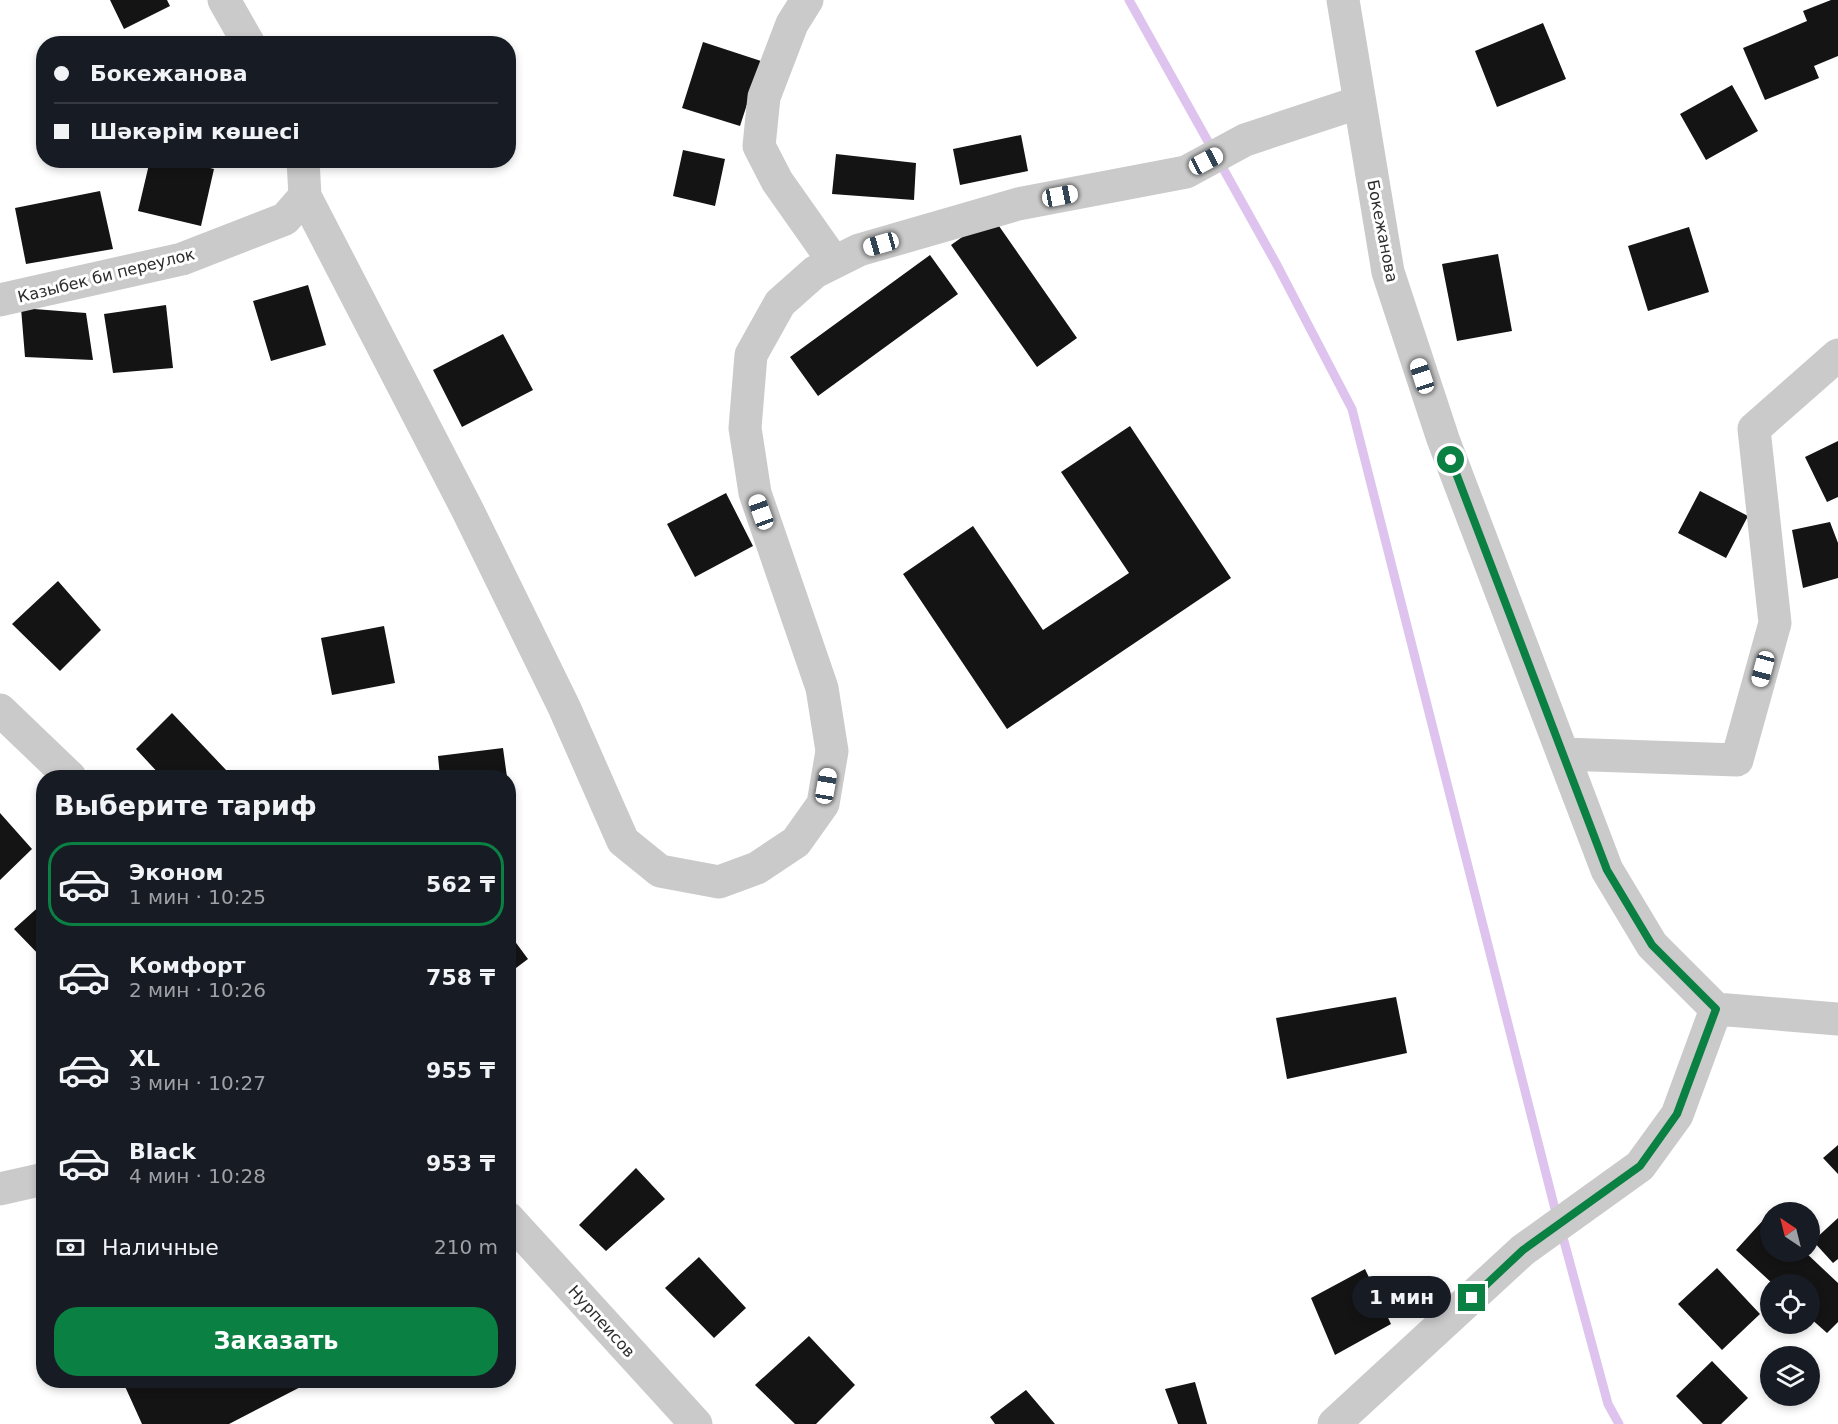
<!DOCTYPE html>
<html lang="ru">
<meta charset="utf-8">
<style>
body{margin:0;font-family:"DejaVu Sans",sans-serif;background:#242831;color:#f1f3f6;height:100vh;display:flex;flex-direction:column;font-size:22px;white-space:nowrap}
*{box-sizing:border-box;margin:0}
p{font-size:20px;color:#9ea1a6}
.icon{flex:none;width:33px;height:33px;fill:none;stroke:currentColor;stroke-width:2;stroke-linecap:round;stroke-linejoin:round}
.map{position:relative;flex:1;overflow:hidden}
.drawer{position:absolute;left:36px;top:770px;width:480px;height:618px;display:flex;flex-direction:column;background:#171b24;border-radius:24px;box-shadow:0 3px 9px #0003}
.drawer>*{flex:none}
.banner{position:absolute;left:36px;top:36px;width:480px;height:132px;border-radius:24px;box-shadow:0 3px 9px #0003;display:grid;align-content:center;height:132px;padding:0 18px;background:#171b24}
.needle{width:39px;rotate:325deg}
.controls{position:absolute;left:1760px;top:1202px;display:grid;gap:12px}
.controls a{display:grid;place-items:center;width:60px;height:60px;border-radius:50%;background:#171b24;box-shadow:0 3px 9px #0003;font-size:30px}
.end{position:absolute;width:27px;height:27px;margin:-14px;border:8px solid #0b8043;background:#fff;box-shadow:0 0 0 3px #fff}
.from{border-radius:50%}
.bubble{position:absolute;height:42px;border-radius:21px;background:#171b24;box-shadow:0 3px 9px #0003;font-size:20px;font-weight:700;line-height:42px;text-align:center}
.car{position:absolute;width:18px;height:36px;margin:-18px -9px;border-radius:8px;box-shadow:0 0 4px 2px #0007;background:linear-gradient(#fff 24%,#345 0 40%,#fff 0 76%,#345 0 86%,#fff 0)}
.banner b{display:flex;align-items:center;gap:21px;height:57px;font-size:22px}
.banner b+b{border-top:2px solid #363941}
.banner i{width:15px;height:15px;background:#f1f3f6}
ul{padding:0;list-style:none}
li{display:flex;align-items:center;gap:18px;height:84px;margin:0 12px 9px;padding:0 6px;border:3px solid transparent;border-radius:24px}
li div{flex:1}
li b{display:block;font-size:22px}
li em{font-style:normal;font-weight:700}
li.active{border-color:#0b8043}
li>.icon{width:54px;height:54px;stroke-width:1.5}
h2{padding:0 18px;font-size:27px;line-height:72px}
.pay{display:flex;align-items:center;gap:15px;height:66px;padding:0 18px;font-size:22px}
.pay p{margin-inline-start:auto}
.primary-button{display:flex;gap:12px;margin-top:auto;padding:12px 18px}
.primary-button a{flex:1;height:69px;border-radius:24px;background:#0b8043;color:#fff;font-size:24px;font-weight:700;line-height:69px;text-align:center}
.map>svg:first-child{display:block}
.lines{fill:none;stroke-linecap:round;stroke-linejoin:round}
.stream{stroke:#dec3ee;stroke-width:9}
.building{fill:#141414}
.minor{stroke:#cacaca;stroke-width:33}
.route{stroke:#0b8043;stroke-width:8}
.labels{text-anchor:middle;stroke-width:6;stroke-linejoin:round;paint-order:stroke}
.street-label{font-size:16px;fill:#2d2d2d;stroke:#fff}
</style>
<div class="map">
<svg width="1838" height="1424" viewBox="0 0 1838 1424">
<rect width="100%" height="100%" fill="#fff"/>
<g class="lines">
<path class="stream" d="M 1129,0 L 1277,265 L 1352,409 L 1557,1217
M 1561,1230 L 1608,1404 L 1619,1424"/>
</g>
<path class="building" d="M 110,0 L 167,0 L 170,6 L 124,29 Z
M 1831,0 L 1838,0 L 1838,56 L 1814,66 L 1819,78 L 1765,100 L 1743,48 L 1807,21 L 1803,11 Z
M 1543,23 L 1566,79 L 1497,107 L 1475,51 Z
M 703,42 L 761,61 L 740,126 L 682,108 Z
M 1732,85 L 1758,131 L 1706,160 L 1680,114 Z
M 1021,135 L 1028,171 L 960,185 L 953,149 Z
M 683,150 L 725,159 L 715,206 L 673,196 Z
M 836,154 L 916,163 L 914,200 L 832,194 Z
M 150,160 L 178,160 L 214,169 L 201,226 L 138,211 Z
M 100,191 L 113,249 L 26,264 L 15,208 Z
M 992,216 L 1077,338 L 1037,367 L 951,245 Z
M 1689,227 L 1709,292 L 1648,311 L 1628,246 Z
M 1498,254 L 1512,331 L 1457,341 L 1442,264 Z
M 930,255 L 958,294 L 818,396 L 790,357 Z
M 308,285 L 326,345 L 271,361 L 253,301 Z
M 166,305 L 173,368 L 113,373 L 104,314 Z
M 21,308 L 86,313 L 93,360 L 25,357 Z
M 503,334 L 533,390 L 462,427 L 433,370 Z
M 1130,426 L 1231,578 L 1007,729 L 903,574 L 973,526 L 1043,630 L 1129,573 L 1061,472 Z
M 1838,441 L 1838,497 L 1827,502 L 1805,457 Z
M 1700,491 L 1748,516 L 1726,558 L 1678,533 Z
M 726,493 L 753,546 L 695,577 L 667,524 Z
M 1830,522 L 1838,543 L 1838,578 L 1803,588 L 1792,530 Z
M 58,581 L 101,630 L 60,671 L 12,624 Z
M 384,626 L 395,683 L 332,695 L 321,638 Z
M 172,713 L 227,771 L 221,777 L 162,777 L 136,749 Z
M 503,748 L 507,777 L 440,777 L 438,756 Z
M 0,813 L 32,849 L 0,880 Z
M 44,902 L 44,960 L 14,929 Z
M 508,932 L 528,959 L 508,974 Z
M 1396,997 L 1407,1053 L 1287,1079 L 1276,1018 Z
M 1838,1145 L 1838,1174 L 1823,1158 Z
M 636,1168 L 665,1199 L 606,1251 L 579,1225 Z
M 1766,1217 L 1770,1220 L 1770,1251 L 1804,1251 L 1838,1283 L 1838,1322 L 1827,1333 L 1809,1317 L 1809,1284 L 1773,1284 L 1736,1250 Z
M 1838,1218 L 1838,1259 L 1833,1263 L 1813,1241 Z
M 699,1257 L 746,1308 L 714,1338 L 665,1288 Z
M 1717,1268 L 1760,1314 L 1722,1350 L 1678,1304 Z
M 1365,1269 L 1391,1324 L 1335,1355 L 1311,1298 Z
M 809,1336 L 855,1385 L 816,1424 L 795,1424 L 755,1385 Z
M 1712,1361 L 1748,1398 L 1721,1424 L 1703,1424 L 1676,1396 Z
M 126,1380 L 314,1380 L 229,1424 L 142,1424 L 123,1382 Z
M 1195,1382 L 1207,1424 L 1178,1424 L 1165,1389 Z
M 1026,1390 L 1055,1424 L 995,1424 L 990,1417 Z"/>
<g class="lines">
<path class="minor" d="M 224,0 L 249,44
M 807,0 L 792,24 L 764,97 L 759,146 L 777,181 L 834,262
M 1343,0 L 1388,272 L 1443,439 L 1607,870 L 1652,945 L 1716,1009
M 305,196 L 467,509 L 564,707 L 623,841 L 660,871 L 719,882 L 757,868 L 796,842 L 823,804 L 832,751 L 822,688 L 755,493 L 745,428 L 751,355 L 780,303 L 815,272 L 859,250 L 1018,204 L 1186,172 L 1245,140 L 1360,102
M 0,300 L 182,259 L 285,219 L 305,196 L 303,160
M 0,710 L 70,777
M 1564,754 L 1737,760 L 1775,623 L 1754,429 L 1838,355
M 1716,1009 L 1838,1019
M 0,1189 L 44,1179
M 508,1218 L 696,1424
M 1334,1424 L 1523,1250 L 1640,1166 L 1677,1115 L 1716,1009"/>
</g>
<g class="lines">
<path class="route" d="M 1451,460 L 1607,870 L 1652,945 L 1716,1009 L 1677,1114 L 1640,1166 L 1523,1250 L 1472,1298"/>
</g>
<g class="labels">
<g class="street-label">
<text transform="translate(1383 231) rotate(79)" y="6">Бокежанова</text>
<text transform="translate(106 275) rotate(-14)" y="6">Казыбек би переулок</text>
<text transform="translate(602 1321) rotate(48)" y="6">Нурпеисов</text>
</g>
</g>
</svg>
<div class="controls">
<a><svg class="needle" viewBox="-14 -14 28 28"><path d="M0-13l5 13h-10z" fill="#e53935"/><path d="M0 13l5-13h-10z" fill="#9ea1a6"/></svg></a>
<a><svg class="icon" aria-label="locate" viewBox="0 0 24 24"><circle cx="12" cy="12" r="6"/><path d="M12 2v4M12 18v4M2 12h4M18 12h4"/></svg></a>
<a><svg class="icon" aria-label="layers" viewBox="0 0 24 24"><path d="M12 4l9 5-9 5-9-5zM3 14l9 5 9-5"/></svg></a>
</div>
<i class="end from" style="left:1451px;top:460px"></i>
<i class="end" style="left:1472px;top:1298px"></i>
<div class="bubble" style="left:1352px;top:1276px;width:99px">1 мин</div>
<i class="car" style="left:1206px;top:161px;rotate:62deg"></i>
<i class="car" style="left:1060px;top:196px;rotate:79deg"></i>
<i class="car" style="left:881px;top:244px;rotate:254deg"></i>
<i class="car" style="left:1422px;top:376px;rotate:342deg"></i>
<i class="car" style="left:761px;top:512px;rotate:340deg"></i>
<i class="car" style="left:1763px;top:669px;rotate:195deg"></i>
<i class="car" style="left:826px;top:786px;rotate:10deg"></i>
<div class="banner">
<b><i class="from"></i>Бокежанова</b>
<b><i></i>Шәкәрім көшесі</b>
</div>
<section class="drawer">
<h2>Выберите тариф</h2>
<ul>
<li class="active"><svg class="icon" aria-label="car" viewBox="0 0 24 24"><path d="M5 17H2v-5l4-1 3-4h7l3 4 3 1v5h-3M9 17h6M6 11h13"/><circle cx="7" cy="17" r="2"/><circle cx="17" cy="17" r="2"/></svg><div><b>Эконом</b><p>1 мин · 10:25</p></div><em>562 ₸</em></li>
<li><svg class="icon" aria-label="car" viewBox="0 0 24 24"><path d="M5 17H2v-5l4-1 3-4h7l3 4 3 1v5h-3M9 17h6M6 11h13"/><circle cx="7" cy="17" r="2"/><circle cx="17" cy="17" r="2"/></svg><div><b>Комфорт</b><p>2 мин · 10:26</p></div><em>758 ₸</em></li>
<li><svg class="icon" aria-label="car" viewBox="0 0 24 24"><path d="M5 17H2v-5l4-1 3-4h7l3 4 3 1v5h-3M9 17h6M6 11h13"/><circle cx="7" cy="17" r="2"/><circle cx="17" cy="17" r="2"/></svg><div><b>XL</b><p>3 мин · 10:27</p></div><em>955 ₸</em></li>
<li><svg class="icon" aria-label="car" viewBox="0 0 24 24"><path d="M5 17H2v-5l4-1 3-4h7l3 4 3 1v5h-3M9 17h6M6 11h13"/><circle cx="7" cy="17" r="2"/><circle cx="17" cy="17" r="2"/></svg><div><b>Black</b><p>4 мин · 10:28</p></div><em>953 ₸</em></li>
</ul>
<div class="pay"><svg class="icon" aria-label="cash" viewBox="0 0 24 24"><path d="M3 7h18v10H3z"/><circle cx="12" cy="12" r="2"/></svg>Наличные<p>210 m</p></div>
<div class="primary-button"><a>Заказать</a></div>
</section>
</div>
